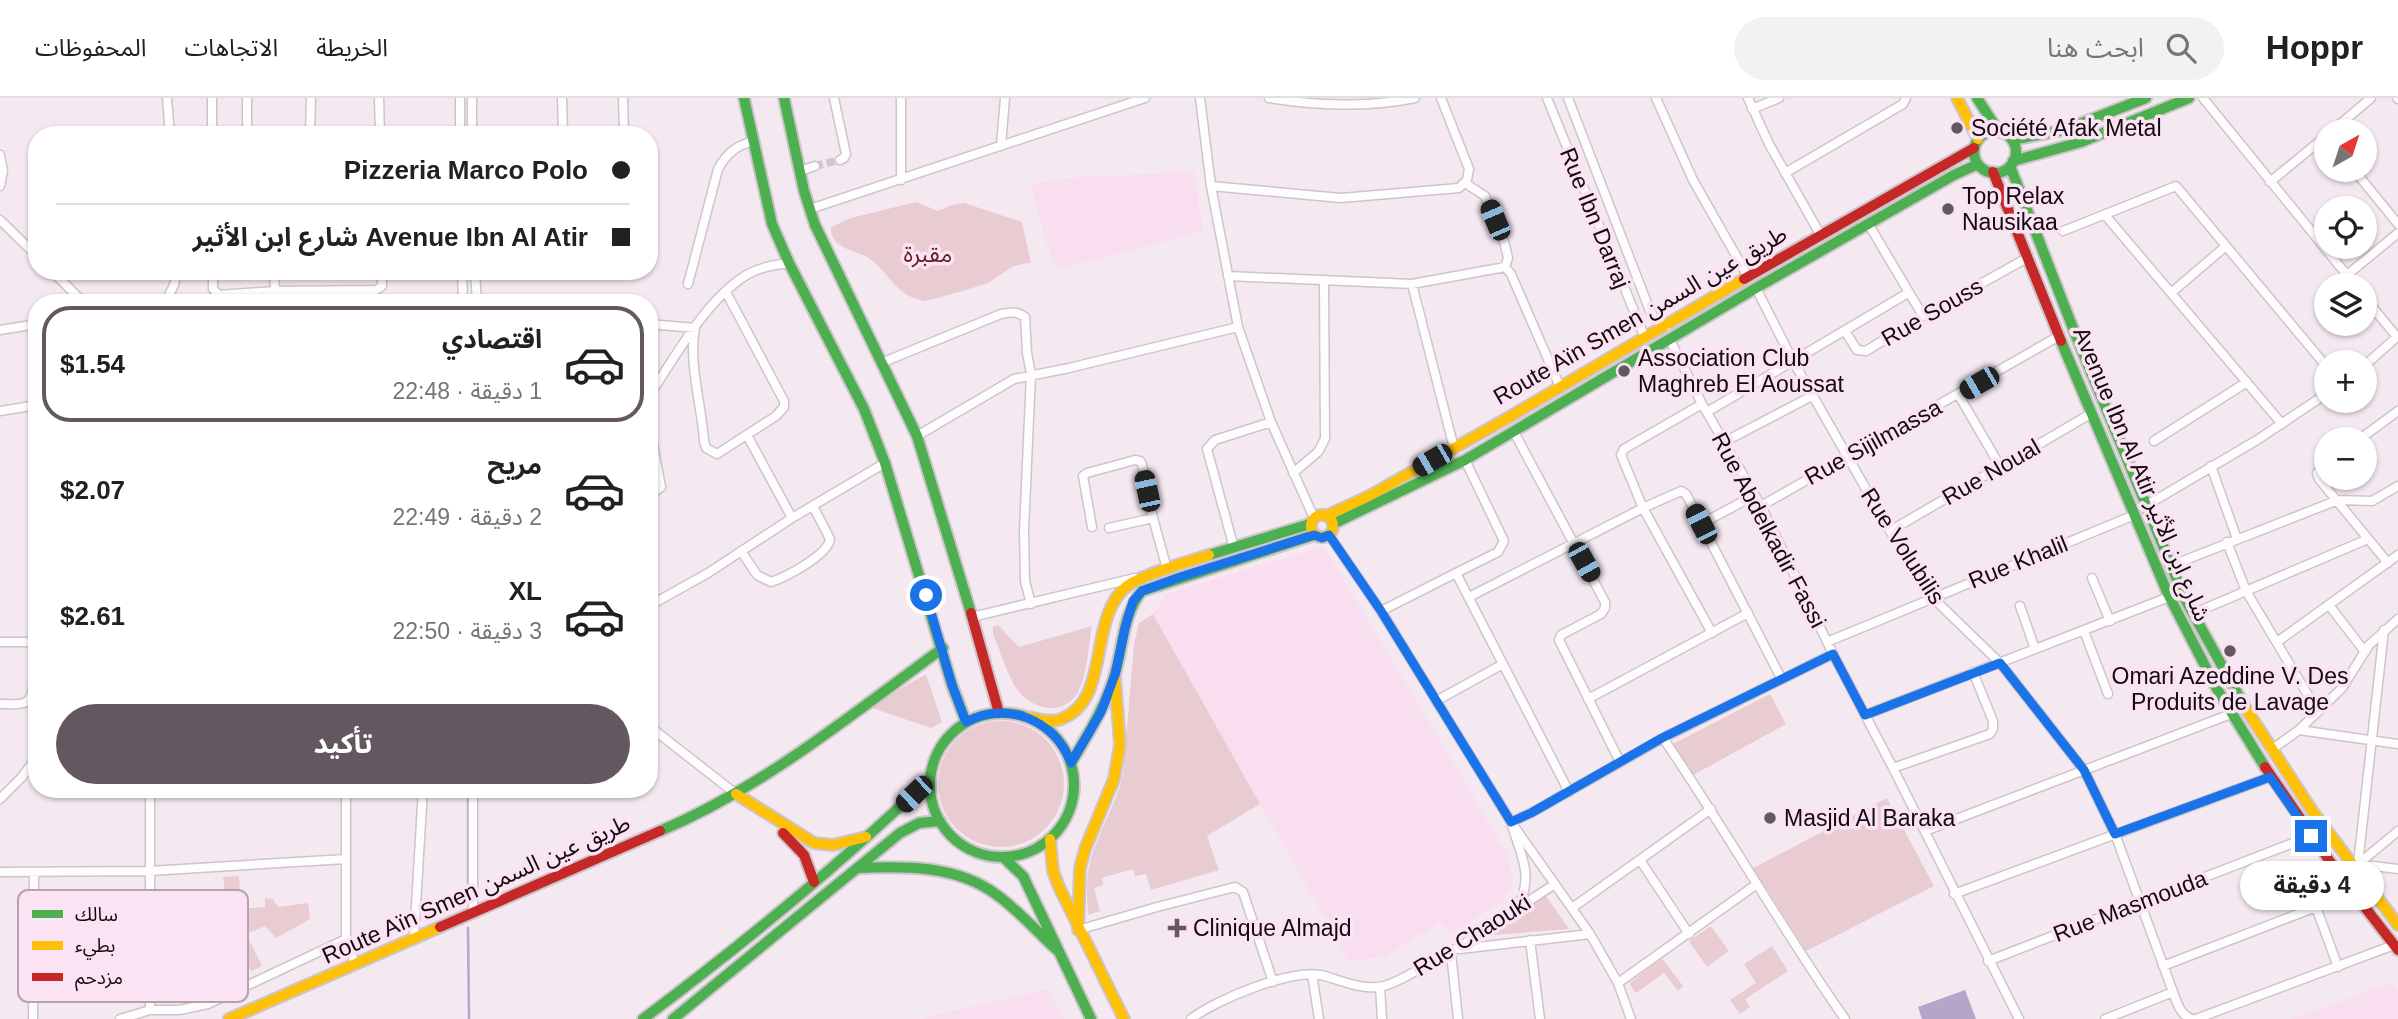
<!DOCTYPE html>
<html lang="ar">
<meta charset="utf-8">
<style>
body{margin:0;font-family:Helvetica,"Noto Sans Arabic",sans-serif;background:#f2f2f2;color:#202124;direction:rtl;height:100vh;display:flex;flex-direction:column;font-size:26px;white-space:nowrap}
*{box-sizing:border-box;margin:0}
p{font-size:23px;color:#757577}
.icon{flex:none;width:38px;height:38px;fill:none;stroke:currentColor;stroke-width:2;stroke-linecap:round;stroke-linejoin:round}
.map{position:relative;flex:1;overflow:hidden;direction:ltr}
.drawer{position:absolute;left:28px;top:196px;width:630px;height:504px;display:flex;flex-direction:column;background:#fff;border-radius:28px;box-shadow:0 2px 5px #0004;direction:rtl}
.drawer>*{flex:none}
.hud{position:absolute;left:28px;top:28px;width:630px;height:154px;border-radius:28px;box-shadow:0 2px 5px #0004;direction:rtl;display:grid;align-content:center;height:154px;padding:0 28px;background:#fff}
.needle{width:46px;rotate:39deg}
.controls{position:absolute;left:2314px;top:21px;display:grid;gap:14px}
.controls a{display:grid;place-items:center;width:63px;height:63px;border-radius:50%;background:#fff;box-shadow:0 2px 5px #0004;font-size:35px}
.end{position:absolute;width:32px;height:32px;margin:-16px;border:9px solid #1a73e8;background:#fff;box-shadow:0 0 0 4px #fff}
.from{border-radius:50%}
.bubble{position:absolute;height:49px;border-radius:24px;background:#fff;box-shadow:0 2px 5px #0004;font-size:23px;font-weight:700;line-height:49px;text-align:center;direction:rtl}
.car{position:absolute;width:21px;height:42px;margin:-21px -10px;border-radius:9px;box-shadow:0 0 5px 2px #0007;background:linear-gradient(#222 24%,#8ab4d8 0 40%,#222 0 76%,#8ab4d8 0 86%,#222 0)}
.hud b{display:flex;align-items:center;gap:24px;height:66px;font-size:26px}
.hud b+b{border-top:2px solid #e0e0e0}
.hud i{width:18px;height:18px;background:#202124}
ul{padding:12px 0 0;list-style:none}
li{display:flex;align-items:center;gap:21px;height:116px;margin:0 14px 10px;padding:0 14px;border:4px solid transparent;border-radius:28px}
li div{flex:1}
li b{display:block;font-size:26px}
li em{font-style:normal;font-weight:700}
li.on{border-color:#63585f}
li>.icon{width:63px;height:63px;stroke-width:1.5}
.cta{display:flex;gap:14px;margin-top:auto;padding:14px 28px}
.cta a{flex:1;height:80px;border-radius:42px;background:#63585f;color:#fff;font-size:28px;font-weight:700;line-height:80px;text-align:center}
header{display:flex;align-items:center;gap:42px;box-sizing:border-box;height:98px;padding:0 35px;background:#fff;border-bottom:2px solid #e0e0e0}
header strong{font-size:33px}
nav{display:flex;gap:38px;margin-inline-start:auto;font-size:24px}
.search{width:490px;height:63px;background:#f2f2f2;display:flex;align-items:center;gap:18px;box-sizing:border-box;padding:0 24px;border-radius:38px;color:#757577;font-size:26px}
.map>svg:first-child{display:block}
.built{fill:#f8deef}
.green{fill:#e8ccd1}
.water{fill:#b5a5c8}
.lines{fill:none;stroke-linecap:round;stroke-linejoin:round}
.stream{stroke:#b5a5c8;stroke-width:2.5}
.street-tunnel{stroke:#d3c8cf;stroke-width:8;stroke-dasharray:8 4;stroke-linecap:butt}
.street-casing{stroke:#cec4cb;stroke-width:11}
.fast-casing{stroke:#cec4cb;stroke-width:14}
.slow-casing{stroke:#cec4cb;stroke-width:14}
.jam-casing{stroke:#cec4cb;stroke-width:14}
.street{stroke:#fefcfd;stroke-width:8}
.fast{stroke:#4caf50;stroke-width:10}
.slow{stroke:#ffc107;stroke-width:10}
.jam{stroke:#c62828;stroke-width:10}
.route{stroke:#1a73e8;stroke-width:9}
.poi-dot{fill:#63585f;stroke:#fbe3f3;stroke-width:2.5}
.labels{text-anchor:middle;stroke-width:7;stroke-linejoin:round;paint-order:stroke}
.poi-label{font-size:23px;fill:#140a11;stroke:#fbe3f3;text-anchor:start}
.street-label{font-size:23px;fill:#140a11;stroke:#fbe3f3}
.park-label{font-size:23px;fill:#611c27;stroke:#fbe3f3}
.key{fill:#fbe3f3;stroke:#b6a2af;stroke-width:2}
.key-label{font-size:19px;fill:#140a11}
</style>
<header>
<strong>Hoppr</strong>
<div class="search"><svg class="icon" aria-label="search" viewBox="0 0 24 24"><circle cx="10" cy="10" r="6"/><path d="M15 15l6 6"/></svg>ابحث هنا</div>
<nav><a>الخريطة</a><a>الاتجاهات</a><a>المحفوظات</a></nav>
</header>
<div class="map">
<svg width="2398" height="921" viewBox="0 0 2398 921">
<rect width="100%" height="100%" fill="#f5e9f1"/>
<path class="built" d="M 1194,74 L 1203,133 L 1057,172 L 1050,157 L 1030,86 L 1078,79 Z
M 1323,448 L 1507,755 L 1513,781 L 1511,792 L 1502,804 L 1450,836 L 1441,824 L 1384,859 L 1349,863 L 1153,516 L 1166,496 Z
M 2391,885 L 2398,892 L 2398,921 L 2291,921 Z
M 1047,891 L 1065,921 L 919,921 Z"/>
<path class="green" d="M 916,104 L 938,113 L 952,107 L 964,105 L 1022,124 L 1031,165 C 1010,166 1005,175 988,185 C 983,187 930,203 924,203 C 924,203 915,200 914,200 C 893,193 885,168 865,158 C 851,152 829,148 831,129 L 851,120 Z
M 1153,516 L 1260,706 L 1207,738 L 1219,772 L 1151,792 L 1146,776 L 1135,778 L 1133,771 L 1102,780 L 1103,787 L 1094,790 L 1100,813 L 1088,817 C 1087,801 1086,784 1089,768 C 1096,736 1116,708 1123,676 L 1134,546 L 1139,525 Z
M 998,527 L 1019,549 L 1092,528 C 1088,548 1088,573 1079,592 C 1067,617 1037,614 1020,595 C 1009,583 1000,552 993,536 L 993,529 Z
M 926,576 L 942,624 L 931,630 L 869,609 Z
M 1770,596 L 1786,626 L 1688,680 L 1672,650 L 1673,646 Z
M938 686a63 63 0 1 1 126 0a63 63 0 1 1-126 0Z
M 1887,700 L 1934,788 L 1806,853 L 1753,770 Z
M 239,778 L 241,811 L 265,809 L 265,800 L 273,801 L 278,809 L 308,805 L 310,821 L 276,840 L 265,828 L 246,836 L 262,868 L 251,873 L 236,847 L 218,852 L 221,867 L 198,881 L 187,844 L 201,842 L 196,824 L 182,826 L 181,806 L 199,809 L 204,815 L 227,811 L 223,779 Z
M 1546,798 L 1569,831 L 1482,838 Z
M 1711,828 L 1729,853 L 1707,869 L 1689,843 Z
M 1772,848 L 1788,873 L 1745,901 L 1750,909 L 1740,916 L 1730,902 L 1756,885 L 1744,866 Z
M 1662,860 L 1683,888 L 1678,893 L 1664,875 L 1636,895 L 1629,885 Z"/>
<path class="water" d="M 1965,892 L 1976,921 L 1922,921 L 1918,909 Z"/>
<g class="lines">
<path class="stream" d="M 468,797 L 468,691
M 468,830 L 469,921"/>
<path class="street-tunnel" d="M 815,68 L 840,62"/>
<g class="street-casing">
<path id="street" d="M 167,0 L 170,37
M 212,0 L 212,37
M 247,0 L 247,26 L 251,37
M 379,0 L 380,37
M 460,0 L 460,37
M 472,0 L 472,37
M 562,0 L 563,37
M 623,0 L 624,37
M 834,0 L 846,56 L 844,60 L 840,62
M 901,0 L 901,82
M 1200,0 L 1211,88 L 1238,229 L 1271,324 L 1314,420
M 1269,0 C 1318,8 1366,10 1415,0
M 1547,0 L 1645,240
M 1568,0 L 1650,213 L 1656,222 L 1667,228
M 1656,0 L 1693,82 L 1747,177
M 1748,0 L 1769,46 L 1820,136
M 2203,0 L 2355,187
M 2397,0 L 2398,1
M 1752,11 L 1779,0
M 2332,33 L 2371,0
M 310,37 L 311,0
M 1001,48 L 1005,0
M 0,57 L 3,73 L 0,88
M 2354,72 L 2398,126
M 800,73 L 815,68
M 1785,75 L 1903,6 L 1906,0
M 2270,84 L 2326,38
M 1465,85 L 1485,98 L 1505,147 L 1508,160 L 1505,169
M 1211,88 L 1341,100 L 1459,90 L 1467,82 L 1469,71 L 1441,0
M 810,111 L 1145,0
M 2105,117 L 2282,326
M 0,122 L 37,158
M 1869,127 L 1923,218
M 2063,133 L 2176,88 L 2326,268
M 52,173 L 84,205
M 213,173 L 213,191 L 219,197 L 275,193 L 376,192 L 382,188 L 382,173
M 274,173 L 275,193
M 462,173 L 463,205
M 475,173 L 477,205
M 2347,177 L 2398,135
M 1228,178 L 1412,186 L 1505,169 L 1511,176 L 1560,289
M 688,186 L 718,71 C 727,55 736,48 753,43
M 1412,186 L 1454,350
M 1756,190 L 1793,263 L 1890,433 L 1933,500 L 2000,565 L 2084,672 L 2115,736 L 2173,894 C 2177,905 2180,917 2192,921
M 2171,195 L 2226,148
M 2364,199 L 2397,239
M 165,205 L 174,187 L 177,173
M 649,226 L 695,230 C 688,264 702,309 704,343 L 706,350 L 717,356 L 776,318 L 784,309 L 784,303 L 726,194
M 0,232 L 37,226
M 1845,233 L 1857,252 L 1866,253 L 1923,218 L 2027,160
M 1670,242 L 1702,306 L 1761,408 L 1833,556 L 1893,670 L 2019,921
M 881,265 L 1001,216 C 1011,214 1017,213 1025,219 L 1027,255 L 1031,276 L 1024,432 L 1025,483 L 1031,506
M 2364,268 L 2398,238
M 1958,296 L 2000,368
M 649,298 C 676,258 706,201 748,176 C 761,169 774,167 789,165
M 1702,306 L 1624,351 L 1621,357 L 1643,410 L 1712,535
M 0,313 L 37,307
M 1707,314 L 1908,195
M 649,326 L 661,389 L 649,398
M 1514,334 L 1605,504 L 1605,510 L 1601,516 L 1561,537 L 1559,542 L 1620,664
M 747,337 L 792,420
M 917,338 L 1014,281 L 1069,270 L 1238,229
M 2360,341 L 2398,313
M 2154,343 L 2247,284
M 1724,344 L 1812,298
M 2326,367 L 2317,375 L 2319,381 L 2388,465
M 2211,368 L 2237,441
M 1293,375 L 1318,354 L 1325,341 L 1324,184
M 2147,407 L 2257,342 L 2326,296
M 1761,408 L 2059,238
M 1701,426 L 1755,397
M 1092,429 L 1083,378 L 1087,375 L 1135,362 L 1140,363 L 1142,366 L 1153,420
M 1109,430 L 1153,420 L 1167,471
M 1890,433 L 2092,315
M 1329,437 L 1381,513 L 1511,724 L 1590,836 L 1618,885 L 1631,921
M 2227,444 L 2246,493 L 2318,614
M 1234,450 L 1207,351 L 1215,342 L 1271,324
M 741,453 L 757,477 L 771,484 C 786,479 828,457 830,441 L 813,408
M 2170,468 L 2338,402 L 2372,403 L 2398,388
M 1456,475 L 1498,454 L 1504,443 L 1465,362
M 2092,480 L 2110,523
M 1469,499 L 1643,410 L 1681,393 L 1686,396 L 1781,580
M 2329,507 L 2365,554
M 649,508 L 708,475 L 792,420 L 885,365
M 2020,508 L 2035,551
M 1381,513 L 1456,475 L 1569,694
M 2192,516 L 2368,441
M 972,519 L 1135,480
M 2384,532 L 2358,766 L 2398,771
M 2084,533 L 2108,596
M 0,544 L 37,544
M 1827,544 L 2132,418
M 2277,544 L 2398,457
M 1588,601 L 1748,515
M 1436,603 L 1503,566
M 0,606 C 7,606 17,607 24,605 C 38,601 35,557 36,544
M 1865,617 L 2169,499
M 649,628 L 736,696
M 2299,632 L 2398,646
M 1663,640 C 1726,732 1781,830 1845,921
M 2271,652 L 2299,632 L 2342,590 L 2369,547 L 2398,521
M 1893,670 L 1990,636 L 1993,631 L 1993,623 L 1973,574
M 150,691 L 150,912
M 346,691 L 346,841 L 355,866
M 473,691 L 473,814
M 0,701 L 21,680 L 37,659
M 1925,733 L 2231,616
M 1640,762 L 1689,836
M 2357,767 L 2398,733
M 0,774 L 149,773 L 346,761
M 1954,796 L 2270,679
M 1518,810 C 1534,775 1521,759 1511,724 L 1531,715 L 1663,640 L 1833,556
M 1572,810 L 1711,711
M 1078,832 L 1157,809 L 1235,789 L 1243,794 L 1273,884
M 414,840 L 423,691
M 1530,842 L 1540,921
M 1460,851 L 1590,836
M 1451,855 L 1458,921
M 1988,863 L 2311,738
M 2163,868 L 2316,809 L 2338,869
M 1312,876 L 1319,921
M 1618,885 L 1757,786
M 1380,889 L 1382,921
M 33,921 L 34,774
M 120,921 L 150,912 L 179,912 L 208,906 L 346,841
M 1191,921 C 1215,902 1290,871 1321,877 C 1341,882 1362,893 1384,888 C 1398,884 1410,876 1423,869 C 1469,846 1511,814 1555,786
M 2105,921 L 2173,894
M 2196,921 L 2394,847"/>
</g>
<g class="fast-casing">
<path id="fast" d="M 744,0 L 772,126 L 789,165 L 864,311 L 885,365 L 952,587 L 966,624
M 784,0 L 804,93 L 815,127 L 917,338 L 971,515
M 1977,0 L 1999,34
M1974 54a21 21 0 1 1 42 0a21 21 0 1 1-42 0Z
M 2012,42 L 2064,32 L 2146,0
M 2013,63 L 2081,44 L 2189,0
M 2010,68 L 2076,238 L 2185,501 L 2246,611
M 2061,243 L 2168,496 L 2217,591 L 2265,669
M 1333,426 L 1465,362 L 1756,190 L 1954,77 L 1978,66
M 1209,457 L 1310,426
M930 687a72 72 0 1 1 144 0a72 72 0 1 1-144 0Z
M 1071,665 C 1088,636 1106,608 1115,576 C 1123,549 1123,515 1142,493 L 1314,437
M 660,733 C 764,689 852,616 943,550
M 1003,759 L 1023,778 L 1091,921
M 857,770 C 905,768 957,767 997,797 C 1019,813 1037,834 1057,852
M 643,921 C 743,846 840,767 930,680
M 673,921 L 900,735 L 919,725 L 940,723"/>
</g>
<g class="slow-casing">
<path id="slow" d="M 1957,0 L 1978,41
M1311 428a11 11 0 1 1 22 0a11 11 0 1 1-22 0Z
M 1326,418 L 1369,398 L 1504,322 L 1744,181
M 2246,611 L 2313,714 L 2398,827
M 1026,619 C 1035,620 1049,625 1058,622 C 1113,605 1086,521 1127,488 C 1141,477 1190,463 1209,457
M 736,696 L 814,745 L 833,747 L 866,739
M 1050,741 L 1053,773 L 1059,789 L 1124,921
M 1078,832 L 1080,770 L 1085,751 L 1114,681 L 1120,647 L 1115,580
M 229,921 L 440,829"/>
</g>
<g class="jam-casing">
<path id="jam" d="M 1993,74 L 2061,243
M 1744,181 L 1974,50
M 971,515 L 999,615
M 2265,669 L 2333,768 L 2398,852
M 783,735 L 804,757 L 814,784
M 440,829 L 660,733"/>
</g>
<use href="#street" class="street"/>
<use href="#fast" class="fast"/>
<use href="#slow" class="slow"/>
<use href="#jam" class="jam"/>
</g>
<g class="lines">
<path class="route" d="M 926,497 L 952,587 L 966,624 C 1008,603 1054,621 1071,665 L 1101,614 L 1115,577 L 1125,530 L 1133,503 L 1142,493 L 1180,479 L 1314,437 L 1322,440 L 1329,437 L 1381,513 L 1511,724 L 1531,715 L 1662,640 L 1833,556 L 1865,617 L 2000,565 L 2084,672 L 2115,736 L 2270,679 L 2311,738"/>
</g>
<g class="poi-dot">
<circle cx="1957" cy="30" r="7"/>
<circle cx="1948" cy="111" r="7"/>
<circle cx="1624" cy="273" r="7"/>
<circle cx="2230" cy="553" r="7"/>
<circle cx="1770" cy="720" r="7"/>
<path d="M1173.5 819.5h7v7h7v7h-7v7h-7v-7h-7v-7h7z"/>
</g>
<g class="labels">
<g class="poi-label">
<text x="1971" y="38">Société Afak Metal</text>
<text x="1962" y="106">Top Relax<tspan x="1962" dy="26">Nausikaa</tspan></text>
<text x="1638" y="268">Association Club<tspan x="1638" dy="26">Maghreb El Aoussat</tspan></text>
<text x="2230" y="586" text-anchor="middle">Omari Azeddine V. Des<tspan x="2230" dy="26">Produits de Lavage</tspan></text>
<text x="1784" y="728">Masjid Al Baraka</text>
<text x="1193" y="838">Clinique Almajd</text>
</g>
<g class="street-label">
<text transform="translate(1595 120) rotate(68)" y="8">Rue Ibn Darraj</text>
<text transform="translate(1932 214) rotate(-30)" y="8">Rue Souss</text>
<text transform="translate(1640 217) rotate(-30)" y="8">Route Aïn Smen طريق عين السمن</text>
<text transform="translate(1873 344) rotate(-29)" y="8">Rue Sijilmassa</text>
<text transform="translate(1991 374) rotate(-30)" y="8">Rue Noual</text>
<text transform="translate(2142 376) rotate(67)" y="8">Avenue Ibn Al Atir شارع ابن الأثير</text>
<text transform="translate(1769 432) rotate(62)" y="8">Rue Abdelkadir Fassi</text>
<text transform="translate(1903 448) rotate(57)" y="8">Rue Volubilis</text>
<text transform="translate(2018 464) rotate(-22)" y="8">Rue Khalil</text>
<text transform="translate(476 791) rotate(-24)" y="8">Route Aïn Smen طريق عين السمن</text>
<text transform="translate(2130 808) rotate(-21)" y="8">Rue Masmouda</text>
<text transform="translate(1472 837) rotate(-32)" y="8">Rue Chaouki</text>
</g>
<g class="park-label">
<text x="928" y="164">مقبرة</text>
</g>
</g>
<rect x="18" y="792" width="230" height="112" rx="10" class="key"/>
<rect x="32" y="812" width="31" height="8" fill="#4caf50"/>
<rect x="32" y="843" width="31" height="9" fill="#ffc107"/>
<rect x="32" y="875" width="31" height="8" fill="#c62828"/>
<g class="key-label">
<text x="75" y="823">سالك</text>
<text x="75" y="854">بطيء</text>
<text x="75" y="886">مزدحم</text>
</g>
</svg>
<div class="controls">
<a><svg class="needle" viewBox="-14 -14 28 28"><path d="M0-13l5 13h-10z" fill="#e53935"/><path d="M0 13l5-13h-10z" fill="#757577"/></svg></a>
<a><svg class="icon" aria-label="locate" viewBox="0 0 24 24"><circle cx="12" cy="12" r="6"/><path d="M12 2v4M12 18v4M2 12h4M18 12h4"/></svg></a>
<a><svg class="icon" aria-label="layers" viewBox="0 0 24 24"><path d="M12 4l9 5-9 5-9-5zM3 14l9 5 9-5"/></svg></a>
<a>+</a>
<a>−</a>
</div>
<i class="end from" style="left:926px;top:497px"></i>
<i class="end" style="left:2311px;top:738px"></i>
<div class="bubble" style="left:2240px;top:763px;width:144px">4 دقيقة</div>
<i class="car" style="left:1495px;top:122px;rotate:337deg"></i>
<i class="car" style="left:1979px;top:285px;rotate:240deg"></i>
<i class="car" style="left:1432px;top:362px;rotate:240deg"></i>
<i class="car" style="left:1147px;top:393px;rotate:348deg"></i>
<i class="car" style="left:1701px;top:426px;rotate:333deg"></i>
<i class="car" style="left:1584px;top:464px;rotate:151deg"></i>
<i class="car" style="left:914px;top:696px;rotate:226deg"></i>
<div class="hud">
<b><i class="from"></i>Pizzeria Marco Polo</b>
<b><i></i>Avenue Ibn Al Atir شارع ابن الأثير</b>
</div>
<section class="drawer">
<ul>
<li class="on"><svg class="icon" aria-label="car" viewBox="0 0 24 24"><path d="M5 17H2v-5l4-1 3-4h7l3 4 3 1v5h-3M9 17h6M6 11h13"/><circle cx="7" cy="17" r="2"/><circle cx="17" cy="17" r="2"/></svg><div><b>اقتصادي</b><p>1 دقيقة · 22:48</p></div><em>$1.54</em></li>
<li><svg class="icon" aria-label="car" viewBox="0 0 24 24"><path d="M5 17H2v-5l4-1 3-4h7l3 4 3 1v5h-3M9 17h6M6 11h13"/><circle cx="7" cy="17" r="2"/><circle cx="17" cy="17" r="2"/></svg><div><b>مريح</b><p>2 دقيقة · 22:49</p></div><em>$2.07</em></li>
<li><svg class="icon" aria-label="car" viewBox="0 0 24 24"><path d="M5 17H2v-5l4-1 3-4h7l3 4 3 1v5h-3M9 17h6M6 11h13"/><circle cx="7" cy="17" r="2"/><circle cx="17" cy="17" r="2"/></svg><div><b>XL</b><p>3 دقيقة · 22:50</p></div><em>$2.61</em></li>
</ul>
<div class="cta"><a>تأكيد</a></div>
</section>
</div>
